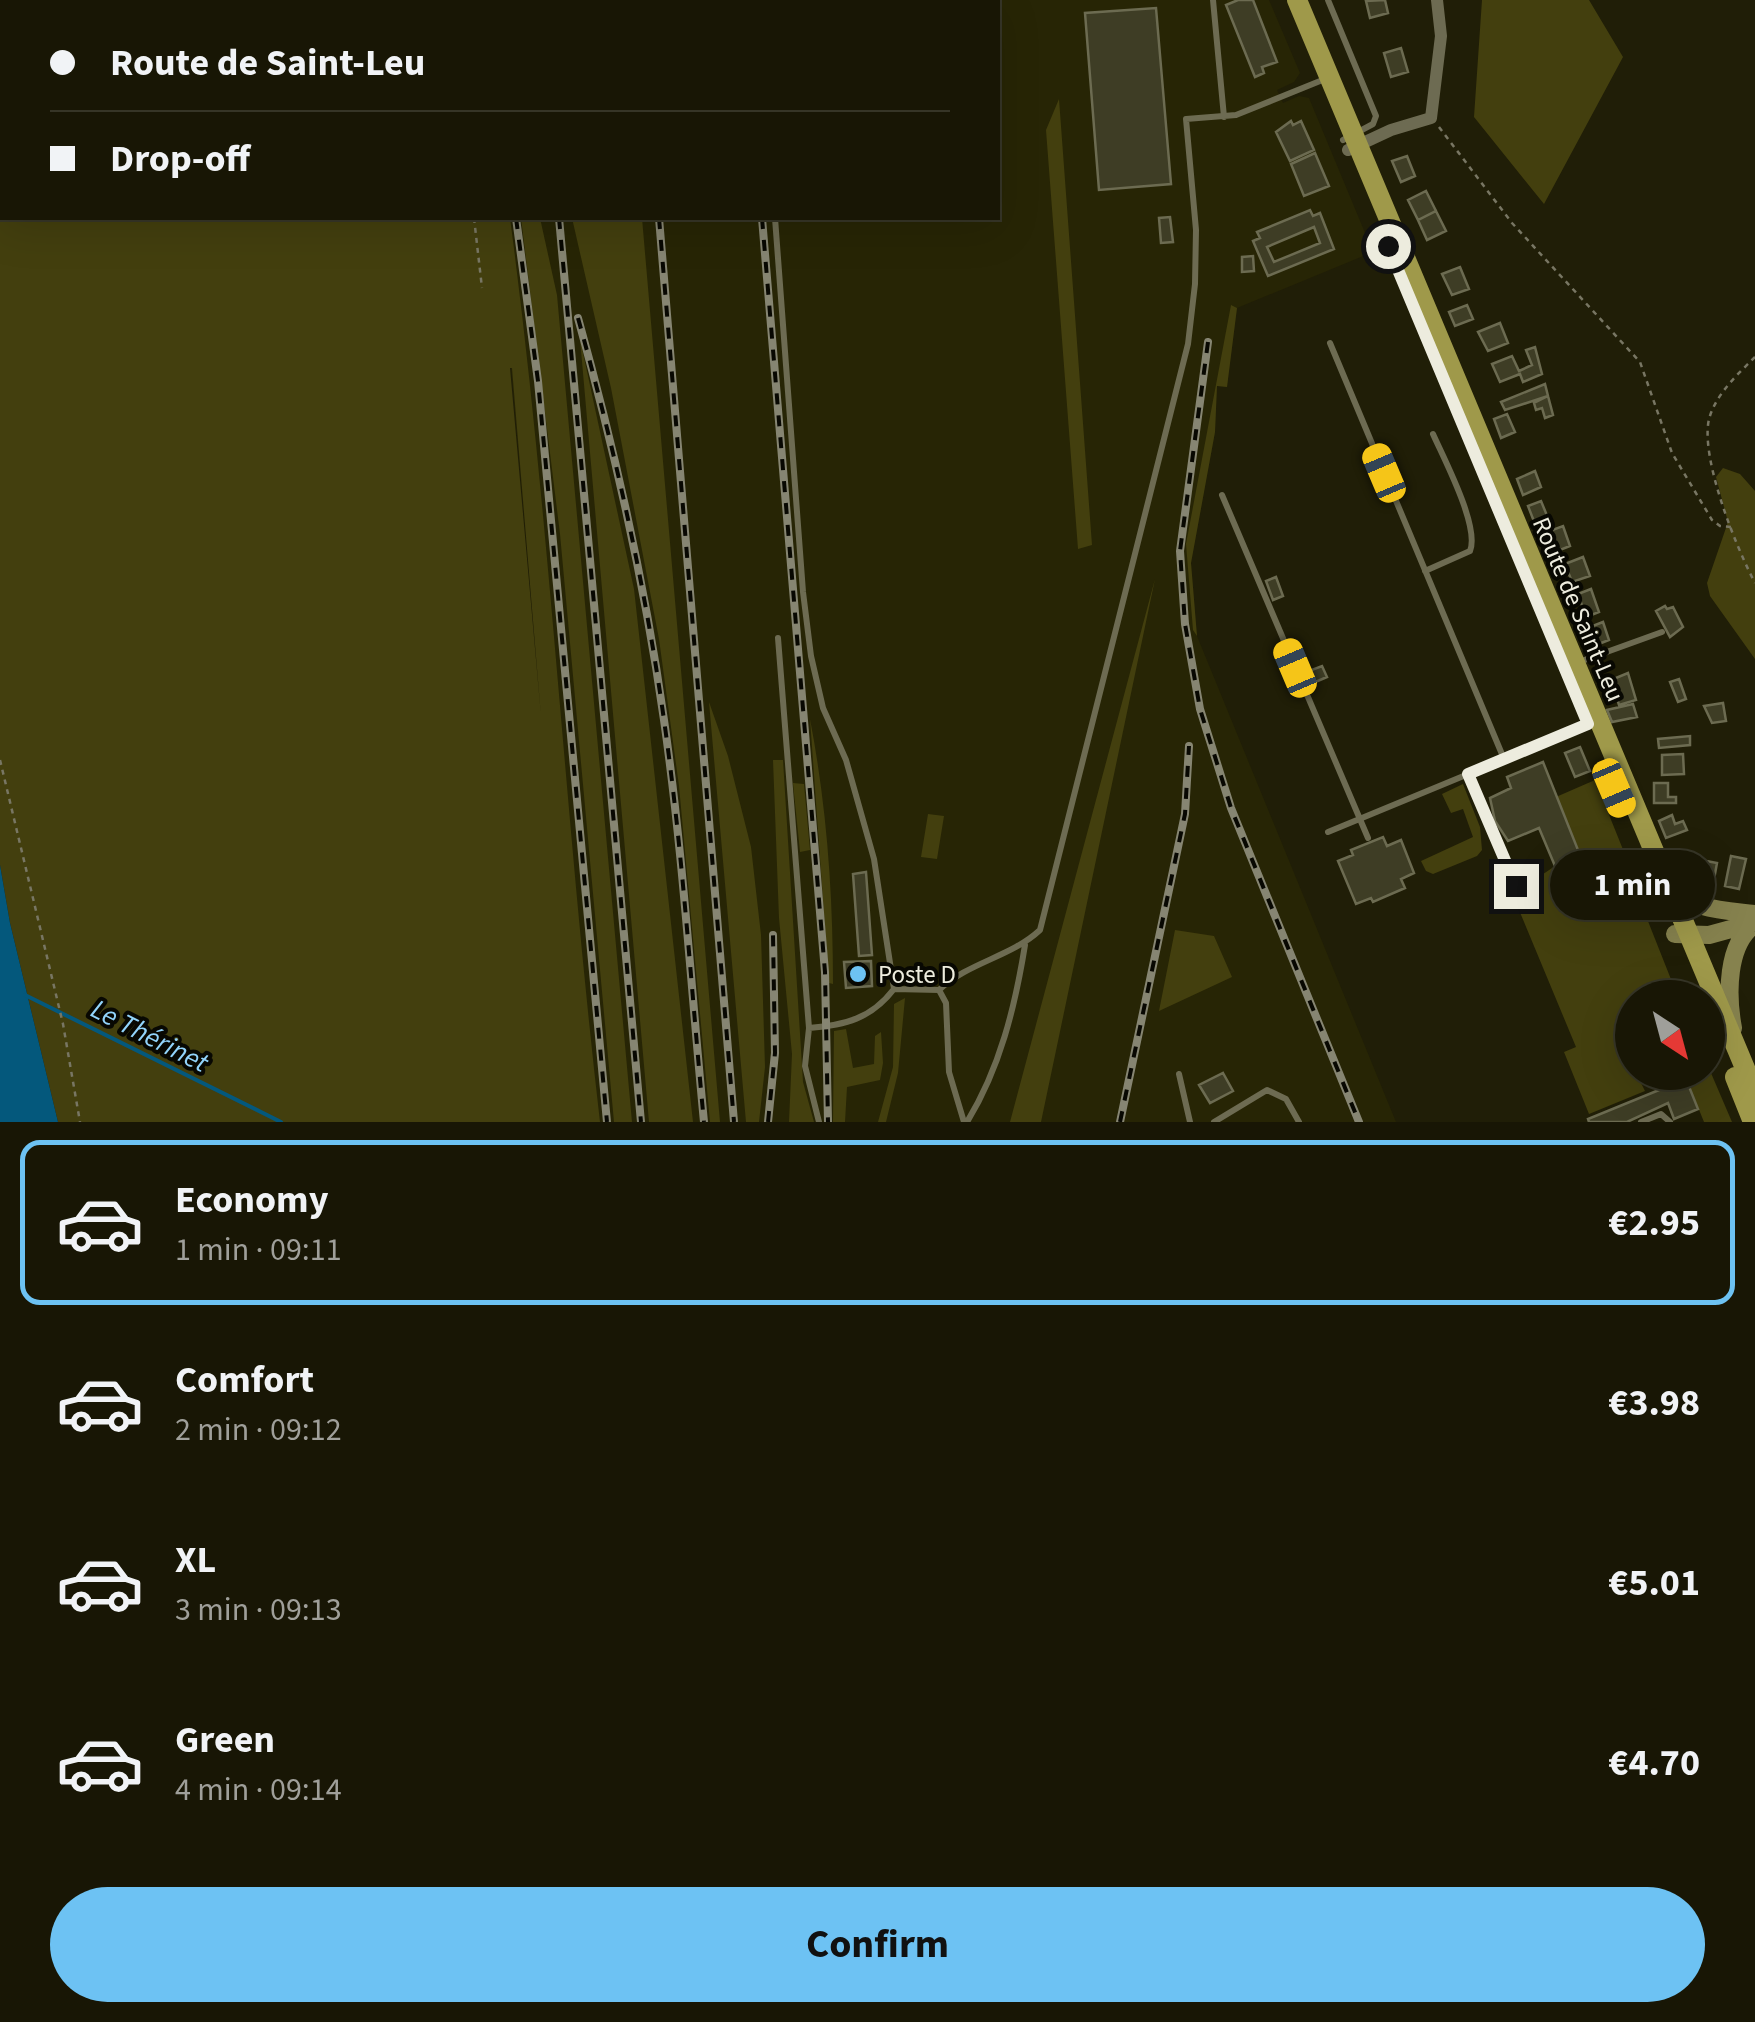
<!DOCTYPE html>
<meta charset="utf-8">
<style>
body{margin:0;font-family:"Source Sans 3",sans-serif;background:#211f0f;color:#f1f3f6;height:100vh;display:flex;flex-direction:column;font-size:38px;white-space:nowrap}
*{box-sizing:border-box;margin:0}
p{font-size:32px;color:#9f9f9a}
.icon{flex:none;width:55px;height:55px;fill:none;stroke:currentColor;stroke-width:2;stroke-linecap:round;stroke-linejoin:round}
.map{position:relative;height:1122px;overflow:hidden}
.details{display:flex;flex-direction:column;background:#181605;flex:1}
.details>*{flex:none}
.banner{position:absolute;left:0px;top:0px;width:1000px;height:220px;box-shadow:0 10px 40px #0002,0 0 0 2px #363527;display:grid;align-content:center;height:220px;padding:0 50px;background:#181605}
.needle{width:65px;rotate:144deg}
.fabs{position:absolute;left:1615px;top:980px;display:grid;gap:20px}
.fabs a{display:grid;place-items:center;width:110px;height:110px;border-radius:50%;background:#181605;box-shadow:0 10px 40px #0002,0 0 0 2px #363527;font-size:50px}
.end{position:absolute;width:45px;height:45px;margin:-22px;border:12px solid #edecde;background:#111;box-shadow:0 0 0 5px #111}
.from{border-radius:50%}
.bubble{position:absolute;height:70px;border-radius:35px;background:#181605;box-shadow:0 10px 40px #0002,0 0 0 2px #363527;font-size:32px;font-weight:700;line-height:70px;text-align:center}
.car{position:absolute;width:30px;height:60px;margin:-30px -15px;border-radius:12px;box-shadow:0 0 8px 2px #0007;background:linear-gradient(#f5c518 24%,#345 0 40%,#f5c518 0 76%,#345 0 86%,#f5c518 0)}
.banner b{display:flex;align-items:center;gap:35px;height:95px;font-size:38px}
.banner b+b{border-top:2px solid #363527}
.banner i{width:25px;height:25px;background:#f1f3f6}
ul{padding:18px 0 0;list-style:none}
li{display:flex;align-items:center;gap:30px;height:165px;margin:0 20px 15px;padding:0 30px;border:5px solid transparent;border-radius:20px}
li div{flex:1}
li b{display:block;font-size:38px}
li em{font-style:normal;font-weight:700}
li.active{border-color:#6dc2f3}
li>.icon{width:90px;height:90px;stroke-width:1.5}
.primary-button{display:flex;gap:20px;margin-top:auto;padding:20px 50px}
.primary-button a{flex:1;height:115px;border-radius:60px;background:#6dc2f3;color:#111;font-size:40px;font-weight:700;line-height:115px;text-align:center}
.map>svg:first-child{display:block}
.built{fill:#272505}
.green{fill:#433f0e;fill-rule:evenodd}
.water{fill:#04587c}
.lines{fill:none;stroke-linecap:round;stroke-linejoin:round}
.stream{stroke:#04587c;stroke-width:4}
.building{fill:#3e3d25;stroke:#6c6b51;stroke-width:2.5;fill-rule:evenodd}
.path{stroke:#787663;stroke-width:2.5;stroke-dasharray:5 5;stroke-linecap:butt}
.lane{stroke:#6d6b52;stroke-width:6}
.street{stroke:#6d6b52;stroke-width:12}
.secondary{stroke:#86824e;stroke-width:18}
.primary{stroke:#9f994a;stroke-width:20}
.rail-casing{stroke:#868572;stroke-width:8}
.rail{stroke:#080802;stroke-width:4;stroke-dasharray:11;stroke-linecap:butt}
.route{stroke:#edecde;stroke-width:12}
.poi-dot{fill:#6dc2f3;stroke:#080802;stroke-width:4}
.labels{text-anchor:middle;stroke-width:8;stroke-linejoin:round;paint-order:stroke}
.street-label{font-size:25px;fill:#edecde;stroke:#080802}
.poi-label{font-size:25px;fill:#edecde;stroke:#080802;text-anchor:start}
.water-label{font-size:28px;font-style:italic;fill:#92d4fb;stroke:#080802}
</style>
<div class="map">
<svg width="1755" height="1122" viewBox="0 0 1755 1122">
<rect width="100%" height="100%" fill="#201e07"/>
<path class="built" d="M 459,0 L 1269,0 L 1300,73 L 1294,82 L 1277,90 L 1283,103 L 1299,96 L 1309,98 L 1373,252 L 1237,308 L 1227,387 L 1217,386 L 1215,432 L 1191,563 L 1197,636 L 1396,1122 L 584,1122 L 562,950 L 498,218 L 998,218 L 998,2 Z"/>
<path class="green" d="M 0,0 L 459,0 L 460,2 L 2,2 L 2,218 L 510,218 C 550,518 565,821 600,1122 L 58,1122 L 10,923 L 0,865 ZM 510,368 L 512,368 L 541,716 Z
M 1482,0 L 1589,0 L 1623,57 L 1544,204 L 1474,117 Z
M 1059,99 L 1092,545 L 1078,549 L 1046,130 Z
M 521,218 L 540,218 L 557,295 L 632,1122 L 614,1122 L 560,534 Z
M 572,218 L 642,218 L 720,1122 L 710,1122 L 679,786 L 659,639 L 611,388 Z
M 1231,305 L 1237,308 L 1227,387 L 1217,386 L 1215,432 L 1191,563 L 1197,636 L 1193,630 L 1186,544 Z
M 580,339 L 634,589 L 693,1122 L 649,1122 Z
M 1723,468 L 1740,474 L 1755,491 L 1755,659 L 1710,596 L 1707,583 L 1728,522 L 1716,477 Z
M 1155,579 L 1041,1122 L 1010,1122 Z
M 709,702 L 728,756 L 751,847 L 761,935 L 765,1067 L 759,1122 L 746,1122 Z
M 810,719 C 827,808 833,894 833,984 L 829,983 Z
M 773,760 L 783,760 L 803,1082 L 814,1122 L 789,1122 L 792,1054 L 779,918 Z
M 1595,780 L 1624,852 L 1609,859 L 1606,898 L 1640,901 L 1678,997 L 1632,998 L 1632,1033 L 1622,1038 L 1632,1063 L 1632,1072 L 1636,1073 L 1645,1091 L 1589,1114 L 1564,1052 L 1576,1047 L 1514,898 L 1530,892 L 1527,885 L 1555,866 L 1579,855 L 1556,797 Z
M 793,783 L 804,784 L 810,850 L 800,852 Z
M 1463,784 L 1480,827 L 1482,850 L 1477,856 L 1433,874 L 1426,871 L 1421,861 L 1473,837 L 1463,809 L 1451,813 L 1442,794 Z
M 928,814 L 944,816 L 937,859 L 921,857 Z
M 1175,930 L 1214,936 L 1232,977 L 1159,1011 Z
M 905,998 L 898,1073 L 886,1122 L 878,1122 L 893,1067 L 894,1004 Z
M 846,1029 L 853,1068 L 874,1064 L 875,1036 L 881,1032 L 883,1063 L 880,1080 L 847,1087 L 845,1122 L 833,1122 L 834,1031 Z
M 1708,1066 L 1732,1122 L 1704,1122 L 1685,1075 L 1708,1072 Z"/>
<path class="water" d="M 0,865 L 10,923 L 58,1122 L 0,1122 Z"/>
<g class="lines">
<path class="stream" d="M 25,995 L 281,1122"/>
</g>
<path class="building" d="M 1238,0 L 1253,0 L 1277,62 L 1262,67 L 1264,73 L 1255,77 L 1226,5 Z
M 1385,0 L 1388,13 L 1370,18 L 1366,1 Z
M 1156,8 L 1171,184 L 1099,190 L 1085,13 Z
M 1401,48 L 1408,72 L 1391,77 L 1384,53 Z
M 1291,121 L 1293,125 L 1301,121 L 1314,150 L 1290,161 L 1276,132 Z
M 1315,153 L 1329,186 L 1304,196 L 1291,164 Z
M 1407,156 L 1415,176 L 1401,182 L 1392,161 Z
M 1426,191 L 1436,211 L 1418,220 L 1408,200 Z
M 1310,210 L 1313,216 L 1320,213 L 1334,249 L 1268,276 L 1253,241 L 1260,238 L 1257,232 ZM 1314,227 L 1320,243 L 1274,262 L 1267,247 Z
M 1436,211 L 1446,231 L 1427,240 L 1418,220 Z
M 1170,217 L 1173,242 L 1161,243 L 1159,218 Z
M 1253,256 L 1254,271 L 1242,272 L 1242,257 Z
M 1460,267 L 1469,289 L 1452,295 L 1442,274 Z
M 1467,305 L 1473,319 L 1455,326 L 1449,312 Z
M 1500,323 L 1508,343 L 1488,351 L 1478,332 Z
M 1535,347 L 1542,374 L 1523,382 L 1520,374 L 1500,382 L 1492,364 L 1512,356 L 1519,371 L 1532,365 L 1526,350 Z
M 1545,384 L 1548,396 L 1505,410 L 1501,402 Z
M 1548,396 L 1553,415 L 1545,418 L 1542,408 L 1536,410 L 1534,403 Z
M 1507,414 L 1515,432 L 1501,438 L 1494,419 Z
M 1535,471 L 1541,487 L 1523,495 L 1517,479 Z
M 1541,501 L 1548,518 L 1535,524 L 1528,506 Z
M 1563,526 L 1570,546 L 1555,552 L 1547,532 Z
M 1583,557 L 1590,576 L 1572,582 L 1565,564 Z
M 1276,577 L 1283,596 L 1273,600 L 1266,581 Z
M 1591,589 L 1599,612 L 1586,617 L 1578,594 Z
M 1665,606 L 1667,609 L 1673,607 L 1683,627 L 1670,637 L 1656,611 Z
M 1603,622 L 1609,640 L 1596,645 L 1590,627 Z
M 1322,666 L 1327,677 L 1313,683 L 1309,671 Z
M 1628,673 L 1636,700 L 1619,705 L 1611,680 Z
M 1679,679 L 1686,699 L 1678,702 L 1670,682 Z
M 1723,703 L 1726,721 L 1712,723 L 1704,706 Z
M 1633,704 L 1637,717 L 1612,722 L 1607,710 Z
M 1690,736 L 1690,745 L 1659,748 L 1658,739 Z
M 1580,747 L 1590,771 L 1575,777 L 1565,753 Z
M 1683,754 L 1684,774 L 1662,775 L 1662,755 Z
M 1543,762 L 1580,855 L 1555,866 L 1539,828 L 1508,841 L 1495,821 L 1490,798 L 1511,788 L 1507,777 Z
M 1654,783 L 1668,783 L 1668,797 L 1676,797 L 1676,803 L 1654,803 Z
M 1672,815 L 1675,824 L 1683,821 L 1687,830 L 1666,838 L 1659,821 Z
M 1383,837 L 1387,846 L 1401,840 L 1414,873 L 1401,879 L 1405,888 L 1373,902 L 1371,898 L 1356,904 L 1338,861 L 1353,855 L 1351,850 Z
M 1624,853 L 1627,860 L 1614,864 L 1613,878 L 1626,879 L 1622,870 L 1626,865 L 1633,866 L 1642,890 L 1638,895 L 1607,892 L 1610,859 Z
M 1731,856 L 1746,859 L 1739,889 L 1725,886 Z
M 1685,857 L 1717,863 L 1713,885 L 1706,883 L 1708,869 L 1701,867 L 1699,881 L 1681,878 Z
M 1602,864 L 1606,874 L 1570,890 L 1565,878 Z
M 866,872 L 872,955 L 859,956 L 853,874 Z
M 871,961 L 872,986 L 846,988 L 844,962 Z
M 1223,1073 L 1233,1091 L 1210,1103 L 1199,1085 Z
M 1686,1079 L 1698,1109 L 1674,1119 L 1668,1103 L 1627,1122 L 1589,1122 L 1588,1119 Z"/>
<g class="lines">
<path class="path" d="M 413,0 L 421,2
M 435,0 L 436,2
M 1439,127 L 1512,223 L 1640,362 L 1672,453 L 1712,520 L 1720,526 L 1731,527
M 474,218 L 482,288
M 1755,357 C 1737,375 1716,394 1709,419 C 1700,458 1736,547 1755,583
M 0,760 L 63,1024 L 80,1122"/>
<path class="lane" d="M 758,0 L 758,2
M 1213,0 L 1224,117
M 1328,0 L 1376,116 L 1373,124 L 1343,140
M 775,218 L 803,592 L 811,656 L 823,708 L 846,760 L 874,859 L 894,989
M 1330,343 L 1504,759
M 1222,495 L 1368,838
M 1425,571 L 1470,551 C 1480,527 1444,459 1433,434
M 778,638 L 809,1028 C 845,1025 871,1019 894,989 L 939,990 C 969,962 1011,957 1040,930 L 1188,344 L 1195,284 L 1196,230 L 1186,119 L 1236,115 L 1325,79
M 1579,662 L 1662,632
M 1468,774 L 1516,887
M 1328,832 L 1587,725
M 939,990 L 946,1003 L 949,1072 L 964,1122
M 809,1028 L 805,1066 L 819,1122
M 1179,1074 L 1190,1122
M 967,1122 C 1000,1068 1015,1007 1025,945
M 1214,1122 L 1267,1090 L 1286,1099 L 1299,1122
M 1641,1122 L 1661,1114 L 1670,1122"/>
<path class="street" d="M 1348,150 L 1391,130 L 1431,118 L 1441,36 L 1437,0"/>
<path class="secondary" d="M 1668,885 C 1691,910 1722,910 1755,914
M 1675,934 L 1709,935 L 1753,923
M 1733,1028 C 1727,996 1726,944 1755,924"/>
<path class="primary" d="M 1297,0 L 1755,1092
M 1735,1077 L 1753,1122"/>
<g class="rail-casing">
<path id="rail" d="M 474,0 L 474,2
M 494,0 L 495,2
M 533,0 L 533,2
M 642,0 L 642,2
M 745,0 L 745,2
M 516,218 L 538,381 L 607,1122
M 559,218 L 641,1122
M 659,218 L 734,1122
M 762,218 L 825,972 L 828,1122
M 578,318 C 615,451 645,584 664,720 C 683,853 691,988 704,1122
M 1208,342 L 1180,551 L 1185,624 L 1200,709 L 1231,808 L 1359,1122
M 768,1122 L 775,1053 L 773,935
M 1120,1122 L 1185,814 L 1189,746"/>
</g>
<use href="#rail" class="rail"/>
</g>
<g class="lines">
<path class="route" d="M 1388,246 L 1588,724 L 1468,774 L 1516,886"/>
</g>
<circle class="poi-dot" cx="858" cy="974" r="10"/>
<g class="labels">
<g class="street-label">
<text transform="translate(1579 609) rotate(67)" y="9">Route de Saint-Leu</text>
</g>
<g class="poi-label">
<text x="878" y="983">Poste D</text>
</g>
<g class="water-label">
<text transform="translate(150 1035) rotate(27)" y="10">Le Thérinet</text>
</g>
</g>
</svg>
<div class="fabs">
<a><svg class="needle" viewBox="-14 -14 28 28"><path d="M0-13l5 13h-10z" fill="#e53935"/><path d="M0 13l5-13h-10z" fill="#9f9f9a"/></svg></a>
</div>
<i class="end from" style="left:1388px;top:246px"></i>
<i class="end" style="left:1516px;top:886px"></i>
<div class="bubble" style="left:1550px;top:850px;width:165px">1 min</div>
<i class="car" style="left:1384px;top:473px;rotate:337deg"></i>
<i class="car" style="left:1295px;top:668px;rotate:337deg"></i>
<i class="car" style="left:1614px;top:788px;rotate:157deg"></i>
<div class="banner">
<b><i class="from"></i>Route de Saint-Leu</b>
<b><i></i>Drop-off</b>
</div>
</div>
<section class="details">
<ul>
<li class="active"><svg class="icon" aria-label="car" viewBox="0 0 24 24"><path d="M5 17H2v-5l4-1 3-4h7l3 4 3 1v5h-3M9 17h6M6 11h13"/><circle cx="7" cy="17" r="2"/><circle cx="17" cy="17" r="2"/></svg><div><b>Economy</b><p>1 min · 09:11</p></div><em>€2.95</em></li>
<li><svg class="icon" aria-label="car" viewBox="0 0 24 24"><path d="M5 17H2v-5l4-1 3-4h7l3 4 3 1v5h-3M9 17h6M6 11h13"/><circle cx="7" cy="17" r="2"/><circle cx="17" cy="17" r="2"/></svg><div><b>Comfort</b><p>2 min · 09:12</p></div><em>€3.98</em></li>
<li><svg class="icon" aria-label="car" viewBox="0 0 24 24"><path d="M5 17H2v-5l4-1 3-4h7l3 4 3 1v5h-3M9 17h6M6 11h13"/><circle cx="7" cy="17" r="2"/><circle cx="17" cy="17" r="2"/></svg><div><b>XL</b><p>3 min · 09:13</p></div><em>€5.01</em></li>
<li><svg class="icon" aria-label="car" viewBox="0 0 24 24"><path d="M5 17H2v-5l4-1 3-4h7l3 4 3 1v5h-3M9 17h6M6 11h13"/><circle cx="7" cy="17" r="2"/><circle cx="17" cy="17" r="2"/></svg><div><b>Green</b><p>4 min · 09:14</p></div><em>€4.70</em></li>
</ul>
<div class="primary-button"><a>Confirm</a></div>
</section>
